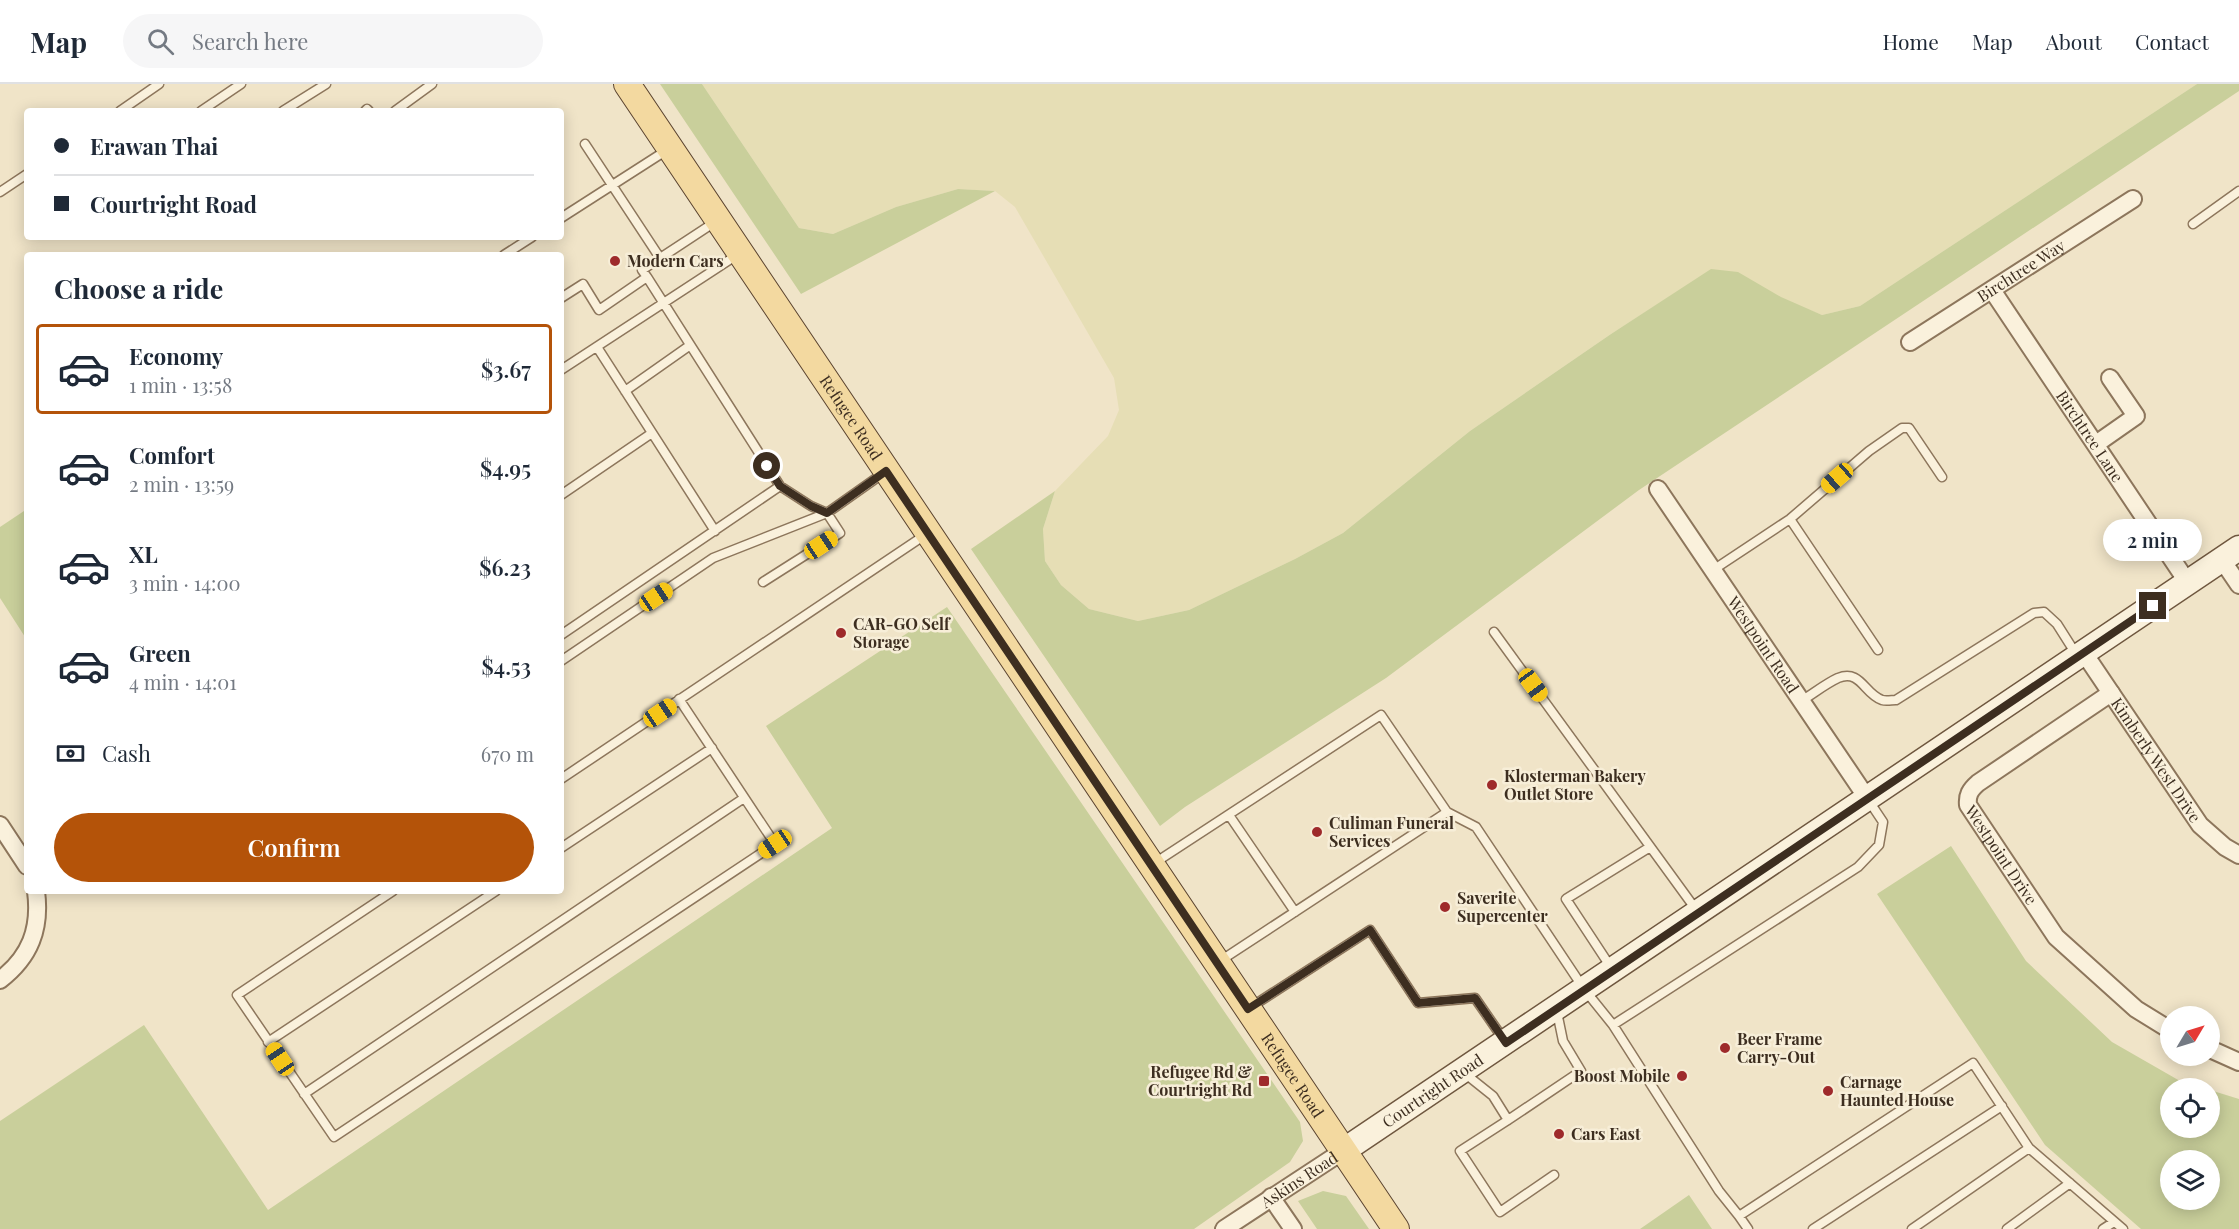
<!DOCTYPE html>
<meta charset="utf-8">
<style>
body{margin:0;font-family:"Playfair Display",serif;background:#f6f6f7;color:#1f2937;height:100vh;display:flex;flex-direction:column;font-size:22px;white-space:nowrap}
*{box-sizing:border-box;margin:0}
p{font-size:20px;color:#747a83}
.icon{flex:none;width:33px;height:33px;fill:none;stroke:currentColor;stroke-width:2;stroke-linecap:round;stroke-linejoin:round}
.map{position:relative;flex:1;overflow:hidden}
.panel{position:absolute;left:24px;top:168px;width:540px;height:642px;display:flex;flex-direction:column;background:#fff;border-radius:6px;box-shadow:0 3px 15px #0003}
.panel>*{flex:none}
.banner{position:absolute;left:24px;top:24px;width:540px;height:132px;border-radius:6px;box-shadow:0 3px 15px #0003;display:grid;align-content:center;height:132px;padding:0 30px;background:#fff}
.needle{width:39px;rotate:52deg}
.controls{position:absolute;left:2160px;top:922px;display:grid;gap:12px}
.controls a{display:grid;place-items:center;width:60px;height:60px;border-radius:50%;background:#fff;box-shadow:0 3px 15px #0003;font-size:30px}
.end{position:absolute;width:27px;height:27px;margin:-14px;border:8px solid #3d2e20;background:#fff;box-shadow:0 0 0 3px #fff}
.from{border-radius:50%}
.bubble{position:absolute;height:42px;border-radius:21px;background:#fff;box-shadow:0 3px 15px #0003;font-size:20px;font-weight:600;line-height:42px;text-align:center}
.car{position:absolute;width:18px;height:36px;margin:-18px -9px;border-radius:8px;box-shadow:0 0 4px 2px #0007;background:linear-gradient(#f5c518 24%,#345 0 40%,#f5c518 0 76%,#345 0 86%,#f5c518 0)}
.banner b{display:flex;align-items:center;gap:21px;height:57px;font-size:22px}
.banner b+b{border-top:2px solid #e0e1e3}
.banner i{width:15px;height:15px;background:#1f2937}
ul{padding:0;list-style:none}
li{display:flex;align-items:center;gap:18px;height:90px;margin:0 12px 9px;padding:0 18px;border:3px solid transparent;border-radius:6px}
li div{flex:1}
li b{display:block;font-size:22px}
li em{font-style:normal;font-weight:600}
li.on{border-color:#b45309}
li>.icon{width:54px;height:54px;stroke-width:1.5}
h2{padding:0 30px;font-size:27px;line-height:72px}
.pay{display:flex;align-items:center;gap:15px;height:66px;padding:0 30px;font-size:22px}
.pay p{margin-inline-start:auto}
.button{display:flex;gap:12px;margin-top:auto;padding:12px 30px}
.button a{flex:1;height:69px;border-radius:36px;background:#b45309;color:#fff;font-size:24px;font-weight:600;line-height:69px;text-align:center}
header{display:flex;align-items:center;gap:36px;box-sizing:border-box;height:84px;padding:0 30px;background:#fff;border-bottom:2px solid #e0e1e3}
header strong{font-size:28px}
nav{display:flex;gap:33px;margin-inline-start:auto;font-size:21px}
.search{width:420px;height:54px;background:#f6f6f7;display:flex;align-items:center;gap:15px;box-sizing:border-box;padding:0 21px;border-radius:33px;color:#747a83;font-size:22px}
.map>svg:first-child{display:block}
.farmland{fill:#e6deb5}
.green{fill:#c9cf9b;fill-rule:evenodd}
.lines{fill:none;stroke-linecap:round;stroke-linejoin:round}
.lane-casing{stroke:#8d765c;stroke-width:11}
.street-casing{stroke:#8d765c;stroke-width:20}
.secondary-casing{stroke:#6f573f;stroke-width:27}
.primary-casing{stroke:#5b4430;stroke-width:28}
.lane{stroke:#faf1dc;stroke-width:8}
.street{stroke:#faf1dc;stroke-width:16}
.secondary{stroke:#faf1dc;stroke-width:24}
.primary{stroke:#f3d9a0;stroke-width:26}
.route{stroke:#3d2e20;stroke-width:8}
.poi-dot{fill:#9e2a2b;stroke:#f7eed8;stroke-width:2}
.labels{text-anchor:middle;stroke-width:5;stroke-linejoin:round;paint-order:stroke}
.poi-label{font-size:16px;font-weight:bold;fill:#3d2e20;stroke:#f7eed8;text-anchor:start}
.street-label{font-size:16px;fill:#3d2e20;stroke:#f7eed8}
</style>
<header>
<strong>Map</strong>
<div class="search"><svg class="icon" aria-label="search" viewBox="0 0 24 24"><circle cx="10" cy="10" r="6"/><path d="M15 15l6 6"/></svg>Search here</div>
<nav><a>Home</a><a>Map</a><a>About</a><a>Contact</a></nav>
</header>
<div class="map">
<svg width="2239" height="1145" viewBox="0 0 2239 1145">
<rect width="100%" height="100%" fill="#f0e4c8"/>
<path class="farmland" d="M 702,0 L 2197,0 L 1860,222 L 1822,231 L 1711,186 L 1611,250 L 1470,347 L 1343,449 L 1295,475 L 1189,526 L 1138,537 L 1089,525 L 1061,501 L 1045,477 L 1043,445 L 1055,407 L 1108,352 L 1119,326 L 1114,294 L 1015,123 L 995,107 L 958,105 L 896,123 L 833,150 L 799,144 Z"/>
<path class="green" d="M 660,0 L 702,0 L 799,144 L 833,150 L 896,123 L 958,105 L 995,107 L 801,210 Z
M 2197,0 L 2239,0 L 2239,7 L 1639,406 L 1386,594 L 1185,723 L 1160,742 L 971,465 L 1055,407 L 1043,445 L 1045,477 L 1061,501 L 1089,525 L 1138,537 L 1189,526 L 1295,475 L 1343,449 L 1470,347 L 1611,250 L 1711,185 L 1738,188 L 1781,213 L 1822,231 L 1860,222 Z
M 27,425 L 27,556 L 0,514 L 0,443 Z
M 947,523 L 1300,1038 L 1303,1057 L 1290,1078 L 1194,1145 L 0,1145 L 0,1037 L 144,941 L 268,1126 L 832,744 L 766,642 Z
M 1951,762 L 2026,877 L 2112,958 L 2180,997 L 2206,1005 L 2170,1005 L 2170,1044 L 2210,1044 L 2210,1006 L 2239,1015 L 2239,1145 L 2141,1145 L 2045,1061 L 1877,810 ZM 2170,1077 L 2210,1077 L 2210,1116 L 2170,1116 Z
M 1323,1107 L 1346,1112 L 1369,1145 L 1317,1145 L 1298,1117 Z
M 1689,1111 L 1712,1145 L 1640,1145 Z"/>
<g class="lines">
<g class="lane-casing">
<path id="lane" d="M 120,27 L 159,0
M 201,27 L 241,0
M 283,27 L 326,0
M 365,27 L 367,25 L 369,27
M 395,27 L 432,0
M 585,60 L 660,174
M 0,108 L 27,90
M 561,134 L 667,66
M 2193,140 L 2239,107
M 504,171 L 532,153
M 647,193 L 780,402
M 561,214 L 583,200 L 599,226 L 647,193 L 642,186 L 715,138
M 597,263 L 715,447
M 561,286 L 737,171
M 625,307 L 689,262
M 561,411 L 652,349
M 1790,435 L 1878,566
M 1713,486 L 1790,435 L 1869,367 L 1902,344 L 1909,344 L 1942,393
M 1494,548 L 1697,827
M 561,551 L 780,402 L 811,422 L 827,429 L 885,388
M 561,577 L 713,474 L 827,429 L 840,449 L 763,498
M 1801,617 C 1813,610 1825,600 1838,594 C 1861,585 1864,610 1882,616 C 1886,617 1892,616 1896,616 L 2034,529 L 2044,528 L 2057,540 L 2076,570
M 561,695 L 925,451
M 1447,728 L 1476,743 L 1584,905 L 1613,941 L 1858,783 L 1879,761 L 1883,738 L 1869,717
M 1229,731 L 1295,828
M 561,764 L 712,664
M 1153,780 L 1381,631 L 1447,728 L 1220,877
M 393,807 L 237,911 L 334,1053 L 775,760 L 679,615
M 1612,885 L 1566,815 L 1650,763
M 1251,923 L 1370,846 L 1418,919 L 1475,914 L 1504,956
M 1613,941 L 1719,1107 L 1739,1132 L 1973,979 L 2029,1064 L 2123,1145
M 268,958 L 496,807
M 1463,988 L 1493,1012 L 1508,1036 L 1581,987 L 1563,957 L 1557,928
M 304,1010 L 744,714
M 1508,1036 L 1460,1067 L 1500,1128 L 1554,1091
M 1739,1132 L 1748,1145
M 1813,1145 L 2002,1022
M 1912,1145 L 2029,1064
M 2007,1145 L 2070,1099
M 2103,1145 L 2114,1138"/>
</g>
<g class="street-casing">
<g id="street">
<path id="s1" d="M 1992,206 L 2188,499"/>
<path id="s2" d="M 1910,258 L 2133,115"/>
<path d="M 2096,360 L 2136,332 L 2110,294"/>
<path id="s3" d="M 1658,405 L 1867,714"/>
<path d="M 2222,476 L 2239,501"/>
<path id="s4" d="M 2084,569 L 2200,741 L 2225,763 L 2239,771"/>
<path id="s5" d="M 2111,609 L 1978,699 C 1970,706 1967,711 1968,721 L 2056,853 L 2136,925 L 2170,946"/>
<path d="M 0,741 L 27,782"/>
<path d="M 0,896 C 30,873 41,845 36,807"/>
<path d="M 2210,965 L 2239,978"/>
<path d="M 1271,1113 L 1293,1145"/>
<path id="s6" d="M 1224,1145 L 1343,1067"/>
</g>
</g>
<g class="secondary-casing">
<g id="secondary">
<path id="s7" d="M 1343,1067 L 2239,464"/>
</g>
</g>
<g class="primary-casing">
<g id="primary">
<path id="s8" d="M 627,0 L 1396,1145"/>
</g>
</g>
<use href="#lane" class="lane"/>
<use href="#street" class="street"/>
<use href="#secondary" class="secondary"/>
<use href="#primary" class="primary"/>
</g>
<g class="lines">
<path class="route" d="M 767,382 L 780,402 L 811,422 L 827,429 L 886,387 L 1248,925 L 1370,846 L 1418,919 L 1475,914 L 1506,959 L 2153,522"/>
</g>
<g class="poi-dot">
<circle cx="615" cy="177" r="6"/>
<circle cx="841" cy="549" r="6"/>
<circle cx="1492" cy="701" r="6"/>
<circle cx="1317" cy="748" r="6"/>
<circle cx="1445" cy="823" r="6"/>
<circle cx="1725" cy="964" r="6"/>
<circle cx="1682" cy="992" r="6"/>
<rect x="1258" y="991" width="12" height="12" rx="3"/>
<circle cx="1828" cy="1007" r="6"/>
<circle cx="1559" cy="1050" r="6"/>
</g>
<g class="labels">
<g class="poi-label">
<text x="627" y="183">Modern Cars</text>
<text x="853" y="546">CAR-GO Self<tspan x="853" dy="18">Storage</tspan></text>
<text x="1504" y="698">Klosterman Bakery<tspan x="1504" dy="18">Outlet Store</tspan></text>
<text x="1329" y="745">Culiman Funeral<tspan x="1329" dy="18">Services</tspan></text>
<text x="1457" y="820">Saverite<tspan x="1457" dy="18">Supercenter</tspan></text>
<text x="1737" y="961">Beer Frame<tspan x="1737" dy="18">Carry-Out</tspan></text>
<text x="1252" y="994" text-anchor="end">Refugee Rd &amp;<tspan x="1252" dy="18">Courtright Rd</tspan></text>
<text x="1670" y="998" text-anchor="end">Boost Mobile</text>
<text x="1840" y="1004">Carnage<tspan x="1840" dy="18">Haunted House</tspan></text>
<text x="1571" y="1056">Cars East</text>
</g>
<g class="street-label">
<text dy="6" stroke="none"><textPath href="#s2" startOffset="132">Birchtree Way</textPath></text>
<text dy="6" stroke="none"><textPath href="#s8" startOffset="402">Refugee Road</textPath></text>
<text dy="6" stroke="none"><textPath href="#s1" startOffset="176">Birchtree Lane</textPath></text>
<text dy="6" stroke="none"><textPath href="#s3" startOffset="188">Westpoint Road</textPath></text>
<text dy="6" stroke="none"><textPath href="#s4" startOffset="129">Kimberly West Drive</textPath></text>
<text dy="6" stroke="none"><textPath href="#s5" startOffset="246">Westpoint Drive</textPath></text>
<text dy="6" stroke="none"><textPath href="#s8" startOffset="1194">Refugee Road</textPath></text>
<text dy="6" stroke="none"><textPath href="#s7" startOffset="108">Courtright Road</textPath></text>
<text dy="6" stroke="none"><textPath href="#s6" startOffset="90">Askins Road</textPath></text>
</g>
</g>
</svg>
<div class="controls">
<a><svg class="needle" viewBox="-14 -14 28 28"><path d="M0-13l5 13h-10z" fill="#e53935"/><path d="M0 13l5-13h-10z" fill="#747a83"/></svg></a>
<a><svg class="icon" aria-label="locate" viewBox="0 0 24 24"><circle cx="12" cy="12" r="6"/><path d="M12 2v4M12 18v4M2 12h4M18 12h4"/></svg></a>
<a><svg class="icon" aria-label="layers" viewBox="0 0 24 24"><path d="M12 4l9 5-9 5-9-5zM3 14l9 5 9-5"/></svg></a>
</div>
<i class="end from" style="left:767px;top:382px"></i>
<i class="end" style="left:2153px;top:522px"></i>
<div class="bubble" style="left:2103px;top:435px;width:99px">2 min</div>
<i class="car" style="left:1837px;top:394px;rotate:229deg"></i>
<i class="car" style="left:821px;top:461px;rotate:57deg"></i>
<i class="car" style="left:656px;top:513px;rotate:56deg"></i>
<i class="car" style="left:1533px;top:601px;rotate:144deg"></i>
<i class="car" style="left:660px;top:629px;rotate:56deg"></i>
<i class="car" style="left:775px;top:760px;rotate:236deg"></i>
<i class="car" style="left:280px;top:975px;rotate:326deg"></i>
<div class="banner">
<b><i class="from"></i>Erawan Thai</b>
<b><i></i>Courtright Road</b>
</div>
<section class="panel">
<h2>Choose a ride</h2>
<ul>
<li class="on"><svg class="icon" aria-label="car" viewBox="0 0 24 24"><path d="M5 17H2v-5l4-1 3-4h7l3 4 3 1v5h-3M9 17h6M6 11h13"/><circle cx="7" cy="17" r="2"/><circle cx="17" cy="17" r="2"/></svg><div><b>Economy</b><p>1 min · 13:58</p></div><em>$3.67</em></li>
<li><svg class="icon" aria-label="car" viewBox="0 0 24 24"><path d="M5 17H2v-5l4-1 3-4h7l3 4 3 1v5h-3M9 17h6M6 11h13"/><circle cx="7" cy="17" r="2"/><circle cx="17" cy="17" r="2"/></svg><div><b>Comfort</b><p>2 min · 13:59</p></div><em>$4.95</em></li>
<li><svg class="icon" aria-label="car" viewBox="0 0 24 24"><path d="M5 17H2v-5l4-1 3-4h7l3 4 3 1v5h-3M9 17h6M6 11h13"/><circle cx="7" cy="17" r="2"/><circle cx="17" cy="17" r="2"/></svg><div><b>XL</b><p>3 min · 14:00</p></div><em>$6.23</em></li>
<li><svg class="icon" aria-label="car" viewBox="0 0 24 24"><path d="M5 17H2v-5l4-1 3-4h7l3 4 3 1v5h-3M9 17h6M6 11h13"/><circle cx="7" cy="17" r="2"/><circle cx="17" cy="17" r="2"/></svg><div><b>Green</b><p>4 min · 14:01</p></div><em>$4.53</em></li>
</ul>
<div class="pay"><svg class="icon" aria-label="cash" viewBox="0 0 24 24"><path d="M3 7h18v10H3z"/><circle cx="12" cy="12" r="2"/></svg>Cash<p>670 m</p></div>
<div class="button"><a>Confirm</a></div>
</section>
</div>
